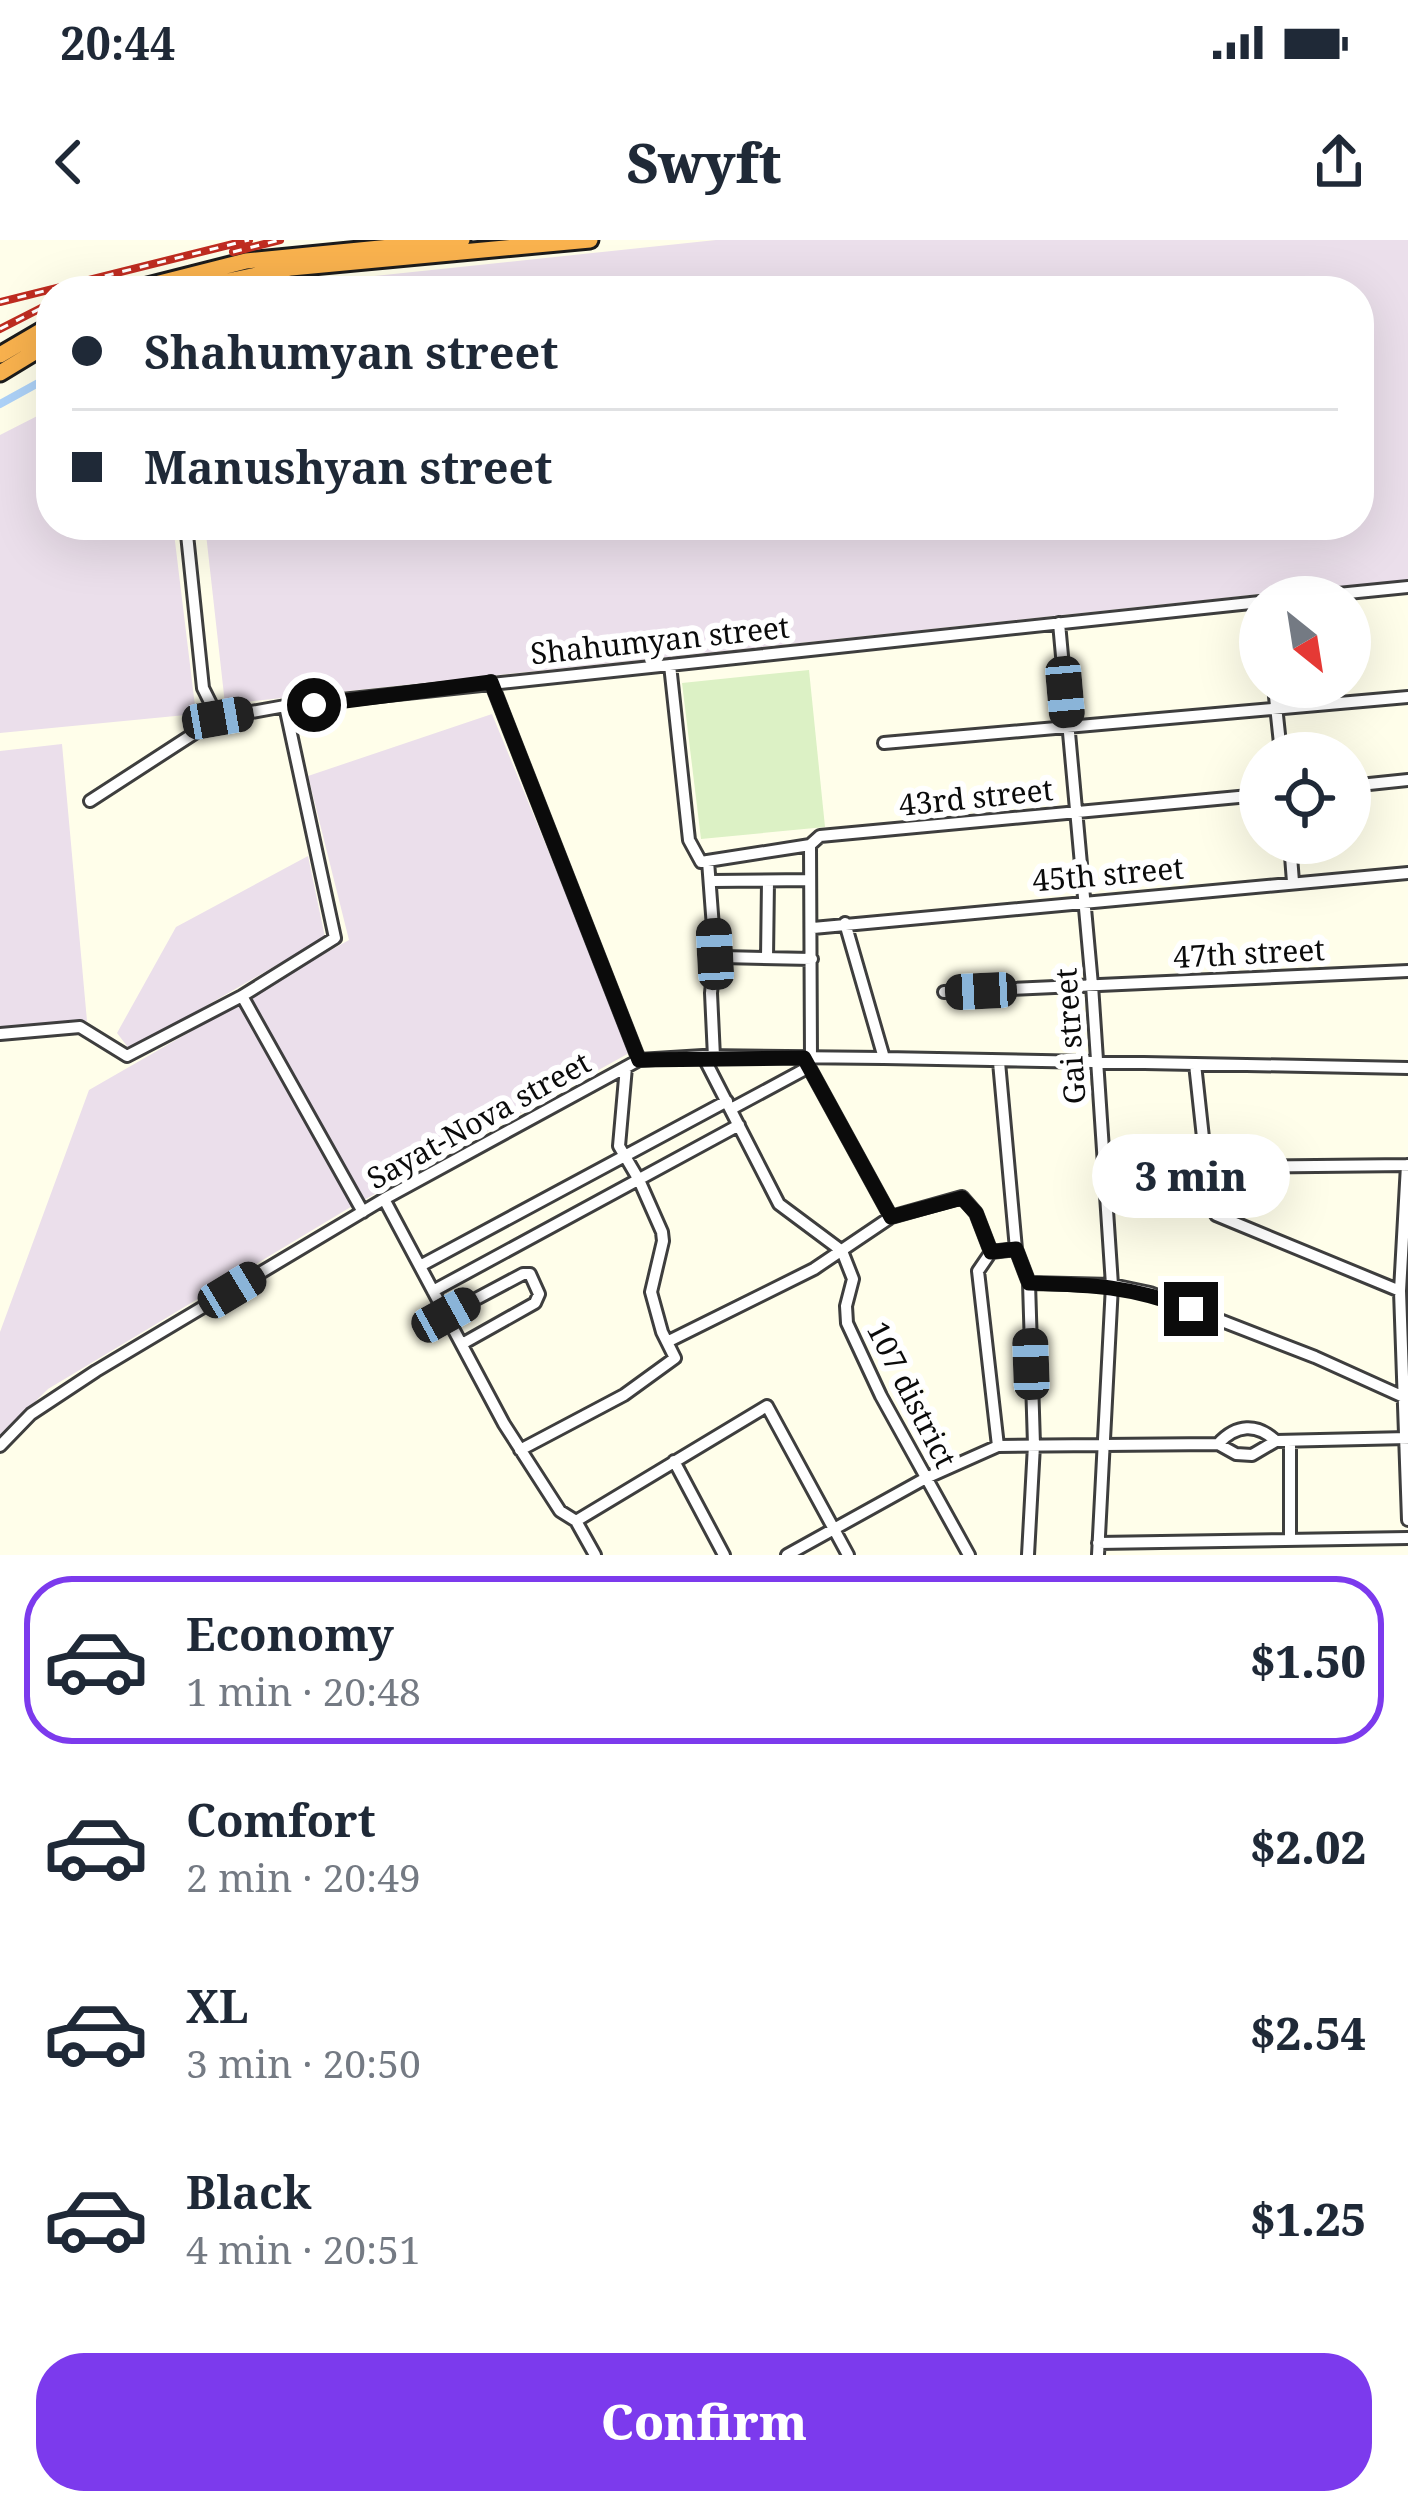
<!DOCTYPE html>
<meta charset="utf-8">
<style>
body{margin:0;font-family:"Noto Serif",serif;background:#f2f2f3;color:#1f2937;height:100vh;display:flex;flex-direction:column;font-size:45px;white-space:nowrap}
*{box-sizing:border-box;margin:0}
p{font-size:39px;color:#747a83}
.icon{flex:none;width:66px;height:66px;fill:none;stroke:currentColor;stroke-width:2;stroke-linecap:round;stroke-linejoin:round}
.map{position:relative;height:1315px;overflow:hidden}
.side{display:flex;flex-direction:column;background:#fff;flex:1}
.side>*{flex:none}
.banner{position:absolute;left:36px;top:36px;width:1338px;height:264px;border-radius:48px;box-shadow:0 12px 48px #0002;display:grid;align-content:center;height:264px;padding:0 36px;background:#fff}
.needle{width:78px;rotate:150deg}
.tools{position:absolute;left:1239px;top:336px;display:grid;gap:24px}
.tools a{display:grid;place-items:center;width:132px;height:132px;border-radius:50%;background:#fff;box-shadow:0 12px 48px #0002;font-size:60px}
.end{position:absolute;width:54px;height:54px;margin:-27px;border:15px solid #0b0b0b;background:#fff;box-shadow:0 0 0 6px #fff}
.from{border-radius:50%}
.bubble{position:absolute;height:84px;border-radius:42px;background:#fff;box-shadow:0 12px 48px #0002;font-size:39px;font-weight:800;line-height:84px;text-align:center}
.car{position:absolute;width:36px;height:72px;margin:-36px -18px;border-radius:15px;box-shadow:0 0 9px 3px #0007;background:linear-gradient(#222 24%,#8ab4d8 0 40%,#222 0 76%,#8ab4d8 0 86%,#222 0)}
.banner b{display:flex;align-items:center;gap:42px;height:114px;font-size:45px}
.banner b+b{border-top:3px solid #e0e1e3}
.banner i{width:30px;height:30px;background:#1f2937}
ul{padding:21px 0 0;list-style:none}
li{display:flex;align-items:center;gap:36px;height:168px;margin:0 24px 18px;padding:0 12px;border:6px solid transparent;border-radius:48px}
li div{flex:1}
li b{display:block;font-size:45px}
li em{font-style:normal;font-weight:800}
li.active{border-color:#7c3aed}
li>.icon{width:108px;height:108px;stroke-width:1.5}
.action{display:flex;gap:24px;margin-top:auto;padding:24px 36px}
.action a{flex:1;height:138px;border-radius:48px;background:#7c3aed;color:#fff;font-size:48px;font-weight:800;line-height:138px;text-align:center}
.status{display:flex;justify-content:space-between;align-items:center;height:84px;padding:0 60px;background:#fff;direction:ltr}
.status svg{height:33px;fill:currentColor}
header{display:flex;justify-content:space-between;align-items:center;height:156px;padding:0 36px;background:#fff;font-size:54px;font-weight:800}
.map>svg:first-child{display:block}
.industrial{fill:#ebdfeb}
.pitch{fill:#dcf1c5}
.lines{fill:none;stroke-linecap:round;stroke-linejoin:round}
.canal{stroke:#add2f8;stroke-width:8}
.minor-casing{stroke:#3e3e3e;stroke-width:16}
.highway-casing{stroke:#1c1c1c;stroke-width:21}
.minor{stroke:#fff;stroke-width:10}
.highway{stroke:#f9b24e;stroke-width:15}
.rail-casing{stroke:#bf2c20;stroke-width:8}
.rail{stroke:#fff;stroke-width:3;stroke-dasharray:9;stroke-linecap:butt}
.route{stroke:#0b0b0b;stroke-width:15}
.labels{text-anchor:middle;stroke-width:12;stroke-linejoin:round;paint-order:stroke}
.street-label{font-size:30px;fill:#0b0b0b;stroke:#fff}
</style>
<div class="status"><b>20:44</b><svg viewBox="0 0 49 12"><path d="M0 12V9h3v3zM5 12V6h3v6zM10 12V3h3v9zM15 12V0h3v12zM26 1h20v11H26zM47 4h2v5h-2z"/></svg></div>
<header><svg class="icon" aria-label="back" viewBox="0 0 24 24"><path d="M15 5l-7 7 7 7"/></svg>Swyft<svg class="icon" aria-label="share" viewBox="0 0 24 24"><path d="M12 15V3M7 8l5-5 5 5M5 13v7h14v-7"/></svg></header>
<div class="map">
<svg width="1408" height="1315" viewBox="0 0 1408 1315">
<rect width="100%" height="100%" fill="#fffeea"/>
<path class="industrial" d="M 716,0 L 1408,0 L 1408,343 L 1260,354 L 225,464 L 205,285 L 1359,285 L 1359,51 L 284,51 L 289,45 Z
M 51,169 L 51,285 L 173,285 L 196,474 L 0,493 L 0,195 Z
M 492,474 L 631,812 L 364,960 L 248,756 L 349,700 L 308,536 Z
M 62,504 L 87,781 L 0,789 L 0,511 Z
M 308,616 L 325,697 L 130,810 L 117,793 L 176,687 Z
M 242,762 L 354,965 L 48,1149 L 0,1196 L 0,1092 L 89,850 Z"/>
<path class="pitch" d="M 809,430 L 825,587 L 701,599 L 682,443 Z"/>
<g class="lines">
<path class="canal" d="M 245,51 L 271,48
M 0,164 L 51,136"/>
<g class="minor-casing">
<path id="minor" d="M 186,285 L 203,448 L 218,478
M 1308,357 L 1408,347
M 1059,383 L 1092,745 L 1112,1045 L 1098,1315
M 670,425 L 689,600 L 701,622 L 810,605 L 820,596 L 1260,555
M 491,442 L 639,820
M 1274,447 L 1281,513
M 884,503 L 1408,457
M 1350,546 L 1408,540
M 90,561 L 218,478 L 285,466 L 1260,362
M 1290,603 L 1293,642
M 810,605 L 811,818
M 708,621 L 715,714 L 722,717 L 812,719
M 712,641 L 810,640
M 845,683 L 884,818
M 813,688 L 1408,633
M 767,718 L 768,641
M 944,752 L 1408,731
M 242,756 L 363,972
M 0,794 L 80,787 L 127,816 L 242,756 L 335,698 L 285,466
M 703,816 L 779,964 L 842,1011 L 853,1039 L 846,1066 L 847,1083 L 881,1156 L 969,1315
M 714,817 L 711,753 L 715,714
M 999,822 L 1016,1009 L 1029,1043 L 1034,1205 L 1028,1315
M 1195,824 L 1210,962 L 1216,975 L 1400,1051
M 731,869 L 809,827
M 1407,925 L 1400,1051 L 1408,1280
M 1208,927 L 1408,925
M 384,959 L 504,1184 L 560,1271 L 576,1281 L 595,1315
M 891,977 L 962,957 L 976,973 L 991,1012
M 420,1026 L 727,861
M 1029,1043 L 1112,1045 L 1150,1053 L 1315,1117 L 1408,1159
M 433,1051 L 739,885
M 446,1075 L 523,1034 L 530,1034 L 539,1054 L 535,1063 L 462,1104
M 667,1102 L 814,1029 L 891,977 L 804,818
M 1218,1204 C 1236,1184 1257,1183 1276,1201
M 0,1206 L 31,1174 L 96,1131 L 384,959 L 639,820 L 703,816 L 884,818 L 1408,828
M 998,1206 L 978,1031 L 991,1012 L 1016,1009
M 520,1210 L 624,1155 L 675,1118 L 662,1092 L 651,1052 L 663,1001 L 662,992 L 639,940 L 619,906 L 626,827
M 674,1221 L 724,1315
M 576,1281 L 767,1166 L 848,1315
M 1290,1299 L 1290,1201
M 1098,1303 L 1408,1298
M 787,1315 L 926,1238 L 998,1206 L 1218,1204 L 1236,1214 L 1252,1215 L 1276,1201 L 1408,1198"/>
</g>
<g class="highway-casing">
<path id="highway" d="M 128,51 L 246,21 L 462,0
M 180,51 L 291,28 L 590,0
M 0,115 L 51,85
M 0,133 L 51,102"/>
</g>
<use href="#minor" class="minor"/>
<use href="#highway" class="highway"/>
<g class="rail-casing">
<path id="rail" d="M 233,12 L 280,0
M 0,62 L 249,0
M 0,89 L 51,63"/>
</g>
<use href="#rail" class="rail"/>
</g>
<g class="lines">
<path class="route" d="M 314,465 L 491,442 L 639,820 L 804,818 L 891,977 L 962,958 L 976,973 L 991,1012 L 1016,1009 L 1029,1043 C 1094,1045 1129,1046 1191,1069"/>
</g>
<g class="labels">
<g class="street-label">
<text transform="translate(660 401) rotate(-6)" y="10">Shahumyan street</text>
<text transform="translate(976 558) rotate(-6)" y="10">43rd street</text>
<text transform="translate(1108 635) rotate(-5)" y="10">45th street</text>
<text transform="translate(1249 714) rotate(-3)" y="10">47th street</text>
<text transform="translate(1071 796) rotate(-94)" y="10">Gai street</text>
<text transform="translate(479 881) rotate(-29)" y="10">Sayat-Nova street</text>
<text transform="translate(911 1155) rotate(63)" y="10">107 district</text>
</g>
</g>
</svg>
<div class="tools">
<a><svg class="needle" viewBox="-14 -14 28 28"><path d="M0-13l5 13h-10z" fill="#e53935"/><path d="M0 13l5-13h-10z" fill="#747a83"/></svg></a>
<a><svg class="icon" aria-label="locate" viewBox="0 0 24 24"><circle cx="12" cy="12" r="6"/><path d="M12 2v4M12 18v4M2 12h4M18 12h4"/></svg></a>
</div>
<i class="end from" style="left:314px;top:465px"></i>
<i class="end" style="left:1191px;top:1069px"></i>
<div class="bubble" style="left:1092px;top:894px;width:198px">3 min</div>
<i class="car" style="left:1065px;top:452px;rotate:175deg"></i>
<i class="car" style="left:218px;top:478px;rotate:80deg"></i>
<i class="car" style="left:715px;top:714px;rotate:357deg"></i>
<i class="car" style="left:981px;top:751px;rotate:267deg"></i>
<i class="car" style="left:232px;top:1050px;rotate:59deg"></i>
<i class="car" style="left:446px;top:1075px;rotate:61deg"></i>
<i class="car" style="left:1031px;top:1124px;rotate:358deg"></i>
<div class="banner">
<b><i class="from"></i>Shahumyan street</b>
<b><i></i>Manushyan street</b>
</div>
</div>
<section class="side">
<ul>
<li class="active"><svg class="icon" aria-label="car" viewBox="0 0 24 24"><path d="M5 17H2v-5l4-1 3-4h7l3 4 3 1v5h-3M9 17h6M6 11h13"/><circle cx="7" cy="17" r="2"/><circle cx="17" cy="17" r="2"/></svg><div><b>Economy</b><p>1 min · 20:48</p></div><em>$1.50</em></li>
<li><svg class="icon" aria-label="car" viewBox="0 0 24 24"><path d="M5 17H2v-5l4-1 3-4h7l3 4 3 1v5h-3M9 17h6M6 11h13"/><circle cx="7" cy="17" r="2"/><circle cx="17" cy="17" r="2"/></svg><div><b>Comfort</b><p>2 min · 20:49</p></div><em>$2.02</em></li>
<li><svg class="icon" aria-label="car" viewBox="0 0 24 24"><path d="M5 17H2v-5l4-1 3-4h7l3 4 3 1v5h-3M9 17h6M6 11h13"/><circle cx="7" cy="17" r="2"/><circle cx="17" cy="17" r="2"/></svg><div><b>XL</b><p>3 min · 20:50</p></div><em>$2.54</em></li>
<li><svg class="icon" aria-label="car" viewBox="0 0 24 24"><path d="M5 17H2v-5l4-1 3-4h7l3 4 3 1v5h-3M9 17h6M6 11h13"/><circle cx="7" cy="17" r="2"/><circle cx="17" cy="17" r="2"/></svg><div><b>Black</b><p>4 min · 20:51</p></div><em>$1.25</em></li>
</ul>
<div class="action"><a>Confirm</a></div>
</section>
